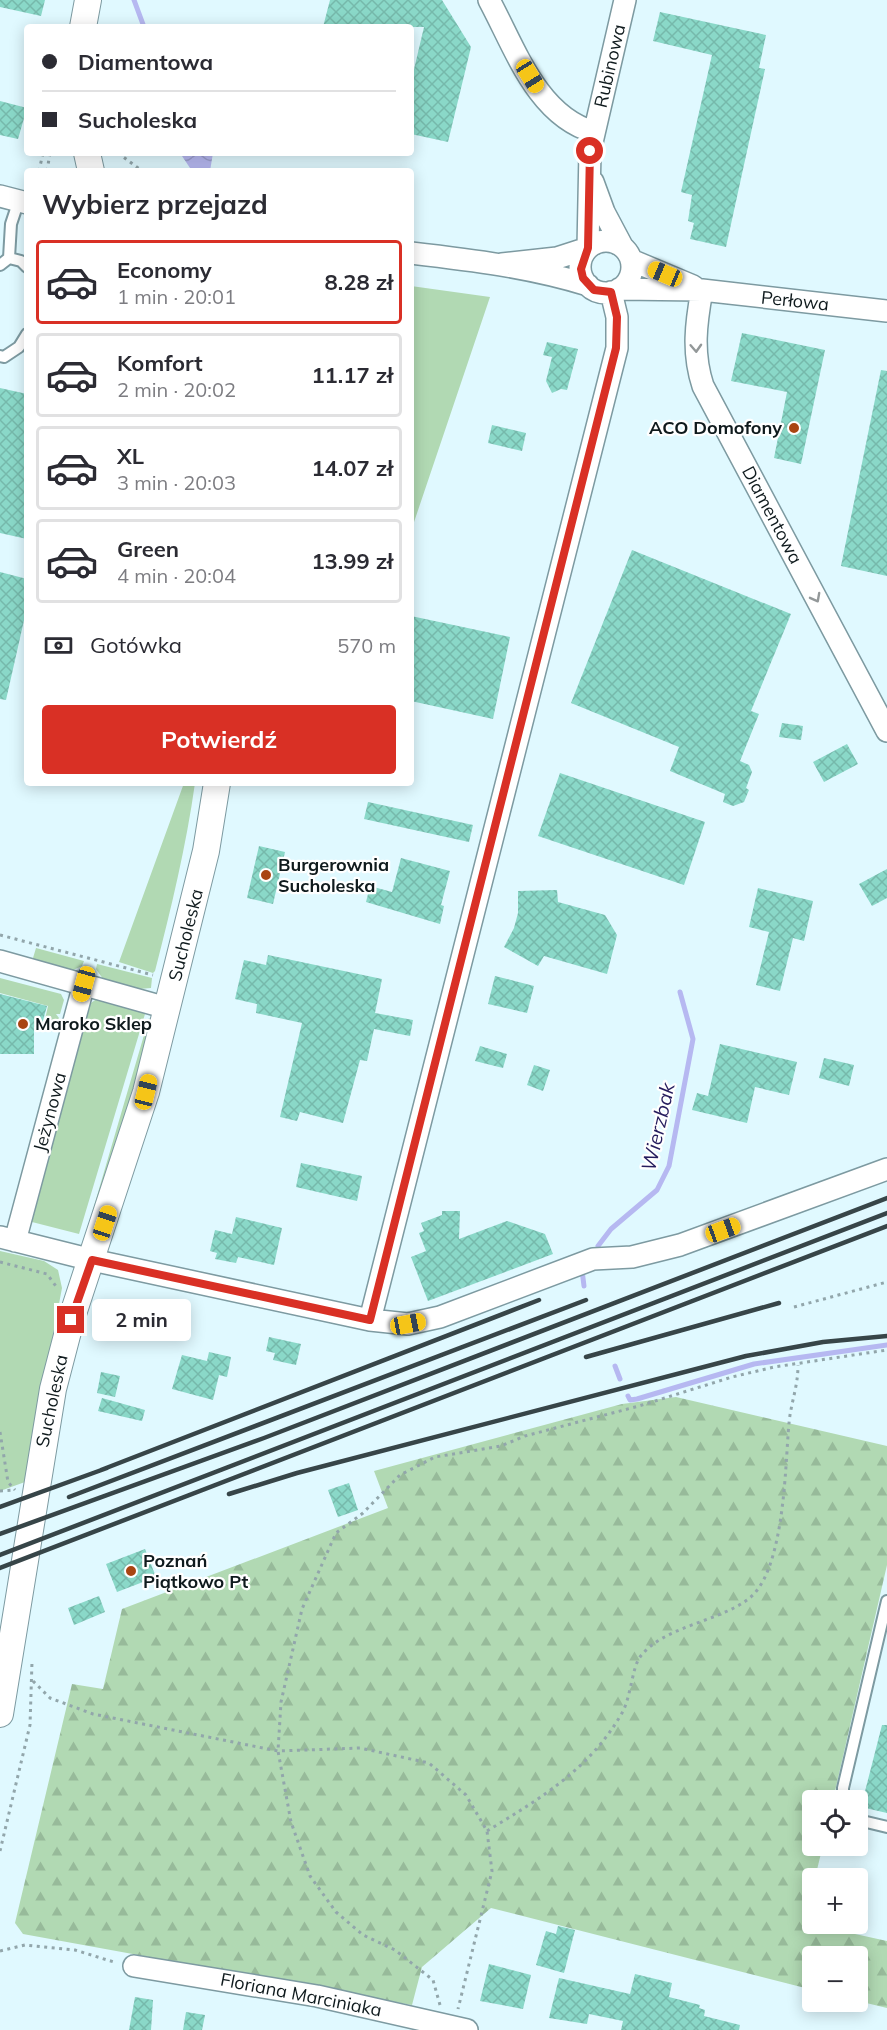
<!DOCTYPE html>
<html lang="pl">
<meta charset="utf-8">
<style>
body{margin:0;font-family:Mulish,sans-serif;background:#f7f7f7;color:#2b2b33;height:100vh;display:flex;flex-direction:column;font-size:22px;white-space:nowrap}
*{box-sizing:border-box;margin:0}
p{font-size:20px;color:#7c7c81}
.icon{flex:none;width:33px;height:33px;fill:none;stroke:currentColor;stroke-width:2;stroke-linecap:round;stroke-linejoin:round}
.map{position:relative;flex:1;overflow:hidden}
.panel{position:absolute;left:24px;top:168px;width:390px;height:618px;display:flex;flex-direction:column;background:#fff;border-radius:6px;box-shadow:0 3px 15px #0003}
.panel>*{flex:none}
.hud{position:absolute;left:24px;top:24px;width:390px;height:132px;border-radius:6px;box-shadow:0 3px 15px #0003;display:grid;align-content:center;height:132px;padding:0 18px;background:#fff}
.fabs{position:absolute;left:802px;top:1790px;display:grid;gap:12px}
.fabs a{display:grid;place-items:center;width:66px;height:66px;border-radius:6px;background:#fff;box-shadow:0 3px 15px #0003;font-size:30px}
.end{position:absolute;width:27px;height:27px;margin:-14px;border:8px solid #d93025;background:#fff;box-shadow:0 0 0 3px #fff}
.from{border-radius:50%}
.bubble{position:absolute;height:42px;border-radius:6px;background:#fff;box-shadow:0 3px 15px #0003;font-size:20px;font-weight:700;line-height:42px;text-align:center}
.car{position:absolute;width:18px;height:36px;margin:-18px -9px;border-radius:8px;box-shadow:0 0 4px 2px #0007;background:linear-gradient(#f5c518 24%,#345 0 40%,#f5c518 0 76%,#345 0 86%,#f5c518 0)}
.hud b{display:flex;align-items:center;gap:21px;height:57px;font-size:22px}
.hud b+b{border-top:2px solid #e1e1e2}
.hud i{width:15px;height:15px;background:#2b2b33}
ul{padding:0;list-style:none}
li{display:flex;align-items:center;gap:18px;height:84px;margin:0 12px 9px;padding:0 6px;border:3px solid #e1e1e2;border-radius:6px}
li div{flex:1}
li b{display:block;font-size:22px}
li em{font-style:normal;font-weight:700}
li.on{border-color:#d93025}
li>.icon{width:54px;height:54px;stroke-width:1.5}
h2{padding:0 18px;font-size:27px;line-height:72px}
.pay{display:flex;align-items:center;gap:15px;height:66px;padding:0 18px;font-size:22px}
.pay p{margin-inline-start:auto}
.button{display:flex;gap:12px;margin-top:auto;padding:12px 18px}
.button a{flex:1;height:69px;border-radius:6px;background:#d93025;color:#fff;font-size:24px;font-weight:700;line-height:69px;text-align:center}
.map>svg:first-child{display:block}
.grass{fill:#b1d9b3}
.forest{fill:url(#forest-firs)}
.water{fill:url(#water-waves)}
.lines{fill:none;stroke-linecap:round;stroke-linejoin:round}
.stream{stroke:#b6b8f1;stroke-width:5}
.building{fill:url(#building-cross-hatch)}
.service-casing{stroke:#7d9aa1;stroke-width:14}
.minor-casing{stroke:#7d9aa1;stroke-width:24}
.tertiary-casing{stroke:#7d9aa1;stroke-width:28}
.path{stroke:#92a6ab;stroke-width:3;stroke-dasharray:3 4.5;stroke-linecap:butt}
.service{stroke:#fff;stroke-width:10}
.minor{stroke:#fff;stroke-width:21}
.tertiary{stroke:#fff;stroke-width:26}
.rail{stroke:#374548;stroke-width:4.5}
.oneway{stroke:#939899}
.route{stroke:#d93025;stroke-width:8}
.poi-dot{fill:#a94512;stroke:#fff;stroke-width:2}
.labels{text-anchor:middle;stroke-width:4.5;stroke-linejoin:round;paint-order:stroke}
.street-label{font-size:18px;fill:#0f1a1d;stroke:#fff}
.poi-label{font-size:18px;font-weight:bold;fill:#0f1a1d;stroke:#fff;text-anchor:start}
.water-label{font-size:20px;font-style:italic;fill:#261d5e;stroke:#fff}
</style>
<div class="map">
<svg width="887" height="2030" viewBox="0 0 887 2030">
<defs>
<pattern id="forest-firs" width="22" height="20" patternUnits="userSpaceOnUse" patternTransform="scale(1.5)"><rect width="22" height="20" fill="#b1d9b3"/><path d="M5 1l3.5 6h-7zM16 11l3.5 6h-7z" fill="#97ba9a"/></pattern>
<pattern id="water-waves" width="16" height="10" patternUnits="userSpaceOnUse" patternTransform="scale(1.5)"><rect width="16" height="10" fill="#b6b8f1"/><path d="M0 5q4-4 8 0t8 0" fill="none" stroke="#9b9ece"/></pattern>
<pattern id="building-cross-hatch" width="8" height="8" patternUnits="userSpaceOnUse" patternTransform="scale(1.5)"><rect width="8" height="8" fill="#8ad8c8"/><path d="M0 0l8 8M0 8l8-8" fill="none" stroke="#76b9ab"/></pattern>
</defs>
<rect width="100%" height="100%" fill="#e0f9ff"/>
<path class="grass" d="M 411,286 L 490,297 L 411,531 Z
M 184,783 L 195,783 C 186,847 171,909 155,971 L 153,973 L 119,962 Z
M 36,948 L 84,961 L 82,966 L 71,971 L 36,962 L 33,958 Z
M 97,964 L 152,978 L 151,988 L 139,989 L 103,979 L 96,969 Z
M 0,978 L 61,994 L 64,1000 L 60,1014 L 56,1014 L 59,1018 L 56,1028 L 44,1024 L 48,1006 L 0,993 Z
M 98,998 L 136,1006 L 145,1014 L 79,1234 L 32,1222 L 87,1011 L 91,1003 Z
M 149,1018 L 152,1024 L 97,1214 L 92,1213 Z
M 0,1251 L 44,1261 L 58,1270 L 62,1288 L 25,1482 L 0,1491 Z"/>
<path class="forest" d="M 676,1397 L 887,1446 L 887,1565 L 833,1800 L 813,1800 L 813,1845 L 823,1845 L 815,1878 L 813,1878 L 805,1923 L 887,1941 L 887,2008 L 858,2001 L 858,1956 L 813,1956 L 813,1990 L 491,1908 L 422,1967 L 412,2005 L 23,1934 L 15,1923 L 72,1684 L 103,1689 L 122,1609 L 388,1508 L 374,1471 L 622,1404 Z"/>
<path class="water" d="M 180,153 L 213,153 L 210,171 L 192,171 Z"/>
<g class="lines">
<path class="stream" d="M 134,0 L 144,27
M 598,1246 L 611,1229 L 657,1190 L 669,1166 L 693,1039 L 680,992
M 582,1270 L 584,1286
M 615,1366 L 620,1379
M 628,1396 L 630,1400 L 637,1399 L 754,1364 L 887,1345"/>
</g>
<path class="building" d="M 0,0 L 45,0 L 41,16 L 0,7 Z
M 330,0 L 442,0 L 471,47 L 448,142 L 411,134 L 411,82 L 424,27 L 323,27 Z
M 660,12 L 766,35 L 759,68 L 765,69 L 726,247 L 690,239 L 694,223 L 688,221 L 692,195 L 681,192 L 712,55 L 653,41 Z
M 0,101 L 27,108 L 18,139 L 0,135 Z
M 742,333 L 825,350 L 801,464 L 774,458 L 787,392 L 731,381 Z
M 547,342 L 578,349 L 567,390 L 561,389 L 552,393 L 546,381 L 552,357 L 543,355 Z
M 881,370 L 887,371 L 887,576 L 841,566 Z
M 0,388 L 27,394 L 27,539 L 0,533 Z
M 492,425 L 526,433 L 522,451 L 488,443 Z
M 632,550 L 791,614 L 751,711 L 759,714 L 740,761 L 749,765 L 752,772 L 746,788 L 749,790 L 744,802 L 733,806 L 723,802 L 725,794 L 670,771 L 679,747 L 571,703 Z
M 0,572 L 27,579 L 27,607 L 6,700 L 0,699 Z
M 411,616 L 510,637 L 493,719 L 411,701 Z
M 782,723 L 803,726 L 801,740 L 779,737 Z
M 847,744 L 858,764 L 824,782 L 813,762 Z
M 560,773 L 705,822 L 684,885 L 538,836 Z
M 368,802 L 473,825 L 469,842 L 364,819 Z
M 259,846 L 285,852 L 273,904 L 247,898 Z
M 401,858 L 450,871 L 441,905 L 444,906 L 440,924 L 366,902 L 370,886 L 392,892 Z
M 887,869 L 887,898 L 872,906 L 859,884 Z
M 758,888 L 813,901 L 804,941 L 793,938 L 780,991 L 756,985 L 769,932 L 749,927 Z
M 557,890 L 558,902 L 605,915 L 617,935 L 607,974 L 544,956 L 538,966 L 504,947 L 514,928 L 518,913 L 518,891 Z
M 268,955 L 382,979 L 375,1013 L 413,1020 L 410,1036 L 374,1029 L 367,1061 L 360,1060 L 343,1123 L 300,1112 L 297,1121 L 280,1117 L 302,1023 L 256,1013 L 257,1004 L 235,999 L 244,960 L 266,965 Z
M 495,976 L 534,986 L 527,1013 L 488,1004 Z
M 0,994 L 47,1006 L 41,1028 L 34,1027 L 34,1054 L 0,1054 Z
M 720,1044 L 797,1062 L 789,1095 L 755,1087 L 747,1123 L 692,1110 L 697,1093 L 708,1096 Z
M 480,1046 L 507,1054 L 503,1068 L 475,1061 Z
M 824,1058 L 854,1065 L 849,1086 L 819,1078 Z
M 534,1065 L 550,1070 L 543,1091 L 527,1085 Z
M 301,1163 L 362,1176 L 357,1201 L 296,1187 Z
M 442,1211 L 460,1211 L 459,1239 L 507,1221 L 545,1234 L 553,1254 L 428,1301 L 411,1257 L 426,1251 L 419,1233 L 424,1231 L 421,1223 L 442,1215 Z
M 236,1217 L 282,1228 L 274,1265 L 238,1257 L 236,1263 L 215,1259 L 217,1253 L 210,1251 L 215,1230 L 232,1234 Z
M 124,1306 L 160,1314 L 155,1334 L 134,1329 L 132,1337 L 117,1334 Z
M 269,1337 L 301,1344 L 296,1365 L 273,1360 L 275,1353 L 266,1351 Z
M 209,1352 L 231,1357 L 227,1377 L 219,1375 L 213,1400 L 172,1389 L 182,1355 L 207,1361 Z
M 101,1372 L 120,1376 L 115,1397 L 97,1393 Z
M 102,1398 L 145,1410 L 142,1421 L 98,1411 Z
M 349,1483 L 358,1510 L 338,1517 L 328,1490 Z
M 145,1549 L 156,1577 L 117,1592 L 106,1564 Z
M 99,1596 L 105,1612 L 74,1625 L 68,1608 Z
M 882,1725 L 887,1725 L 887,1813 L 861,1807 Z
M 558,1926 L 575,1930 L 564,1973 L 536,1965 L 546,1931 L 556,1934 Z
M 489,1964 L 531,1975 L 523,2009 L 480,2001 Z
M 635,1974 L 672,1983 L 669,1997 L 700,2005 L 699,2008 L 705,2010 L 704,2016 L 740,2025 L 739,2030 L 621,2030 L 623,2021 L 589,2014 L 587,2024 L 549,2018 L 559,1978 L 630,1994 Z
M 135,1997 L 153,2000 L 151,2030 L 129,2030 Z
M 186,2012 L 205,2015 L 202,2030 L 183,2030 Z"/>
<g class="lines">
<g class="service-casing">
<path id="service" d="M 9,258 L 11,224 L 19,200
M 0,265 L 9,258 L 21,261 L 27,267
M 0,356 L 4,357 L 19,347 L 27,334
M 843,1800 L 843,1788 L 887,1601
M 858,1820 L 887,1827"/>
</g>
<g class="minor-casing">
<path id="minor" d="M 489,0 C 515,48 537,116 594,132
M 593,182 L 604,212 L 622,246
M 0,196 L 27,203
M580 267a26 26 0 1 1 52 0a26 26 0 1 1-52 0Z
M 411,253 C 471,260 530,267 588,285
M 631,260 L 693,286
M 502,264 L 557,258 L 588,248 L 590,151 L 625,0
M 619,289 L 702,290 L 887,311
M 702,290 C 696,323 692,353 703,386 L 887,731
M 0,961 L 167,1008
M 0,1237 L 92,1260 L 370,1320 L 408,1324 L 440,1317 L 593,1259 L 632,1257 L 680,1245 L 887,1169
M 15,1241 L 84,984
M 370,1320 L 617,348 L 617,317 L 611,292
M 134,1966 L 317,1996 L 467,2030"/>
</g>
<g class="tertiary-casing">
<path id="tertiary" d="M 83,27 L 88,0
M 87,153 L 91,171
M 0,1714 L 53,1389 L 71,1320 L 146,1092 L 206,851 L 217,783"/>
</g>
<path class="path" d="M 118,153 L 142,171
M 39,171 L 43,153
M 47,171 L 50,153
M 0,935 L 153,975
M 0,1262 L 47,1274 L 58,1289
M 794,1307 L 887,1282
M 0,1432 L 8,1482 L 15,1490
M 0,1491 L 14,1490
M 33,1681 L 50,1698 L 93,1714 L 278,1751 L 360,1748 L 429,1763 L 466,1795 L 487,1831 L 492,1871 L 458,2009
M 487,1831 C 541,1798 590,1769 622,1713 C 631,1697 632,1668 640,1657 C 662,1627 717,1622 747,1600 C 785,1574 785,1466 789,1423 C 791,1402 798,1387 798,1365
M 0,1851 L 30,1725 L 32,1662
M 0,1951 L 25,1945 L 75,1950 L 117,1963
M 440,2005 L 433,1980 L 395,1950 L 363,1935 L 336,1912 L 310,1876 L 291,1822 L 278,1751 L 281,1702 L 302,1609 L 336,1533 L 363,1513 L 400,1475 L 435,1457 L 501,1446 L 525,1436 L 639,1406 L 732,1377 L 774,1367 L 887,1350"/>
<use href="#service" class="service"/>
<use href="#minor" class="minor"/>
<use href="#tertiary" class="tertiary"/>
<path class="rail" d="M 586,1357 L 779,1303
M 101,1470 L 539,1300
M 229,1494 L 297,1473 L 746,1356 L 823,1342 L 887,1336
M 69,1497 L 586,1300
M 0,1507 L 107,1468
M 0,1534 L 264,1438 L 887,1198
M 0,1555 L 887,1213
M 0,1568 L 887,1226"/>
</g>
<defs><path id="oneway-chevron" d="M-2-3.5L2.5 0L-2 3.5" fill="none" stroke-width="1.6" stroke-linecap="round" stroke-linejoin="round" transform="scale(1.5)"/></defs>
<g class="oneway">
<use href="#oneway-chevron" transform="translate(696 348) rotate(87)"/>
<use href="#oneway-chevron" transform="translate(816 598) rotate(62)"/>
</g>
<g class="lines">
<path class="route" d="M 71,1320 L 92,1260 L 370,1320 L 616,348 L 617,317 L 611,292 L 594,290 L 583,278 L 581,269 L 588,248 L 590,151"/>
</g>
<g class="poi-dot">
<circle cx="794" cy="428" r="6"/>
<circle cx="266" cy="875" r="6"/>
<circle cx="23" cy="1024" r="6"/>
<circle cx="131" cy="1571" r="6"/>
</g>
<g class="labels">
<g class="street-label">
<text transform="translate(610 66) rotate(-77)" y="6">Rubinowa</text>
<text transform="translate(795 301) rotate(6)" y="6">Perłowa</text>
<text transform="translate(772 515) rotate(62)" y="6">Diamentowa</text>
<text transform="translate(186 935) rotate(-76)" y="6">Sucholeska</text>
<text transform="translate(50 1112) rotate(-75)" y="6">Jeżynowa</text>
<text transform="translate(52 1401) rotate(-78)" y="6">Sucholeska</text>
<text transform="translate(301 1995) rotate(11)" y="6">Floriana Marciniaka</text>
</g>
<g class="poi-label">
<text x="782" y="434" text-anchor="end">ACO Domofony</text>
<text x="278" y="871">Burgerownia<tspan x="278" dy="21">Sucholeska</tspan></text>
<text x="35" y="1030">Maroko Sklep</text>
<text x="143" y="1567">Poznań<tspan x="143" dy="21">Piątkowo Pt</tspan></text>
</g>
<g class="water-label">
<text transform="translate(658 1127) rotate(-77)" y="7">Wierzbak</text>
</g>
</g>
</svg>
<div class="fabs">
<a><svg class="icon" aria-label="locate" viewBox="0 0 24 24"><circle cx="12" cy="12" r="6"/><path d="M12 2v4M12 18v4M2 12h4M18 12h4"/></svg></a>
<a>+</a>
<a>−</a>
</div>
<i class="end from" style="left:590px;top:151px"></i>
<i class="end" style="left:71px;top:1320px"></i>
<div class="bubble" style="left:92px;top:1299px;width:99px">2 min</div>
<i class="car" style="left:530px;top:76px;rotate:148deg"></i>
<i class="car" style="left:665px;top:274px;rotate:293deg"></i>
<i class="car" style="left:84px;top:984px;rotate:195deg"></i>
<i class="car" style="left:146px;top:1092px;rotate:14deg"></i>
<i class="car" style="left:105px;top:1223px;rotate:18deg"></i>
<i class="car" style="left:723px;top:1230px;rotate:70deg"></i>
<i class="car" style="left:408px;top:1324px;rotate:79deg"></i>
<div class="hud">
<b><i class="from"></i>Diamentowa</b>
<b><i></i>Sucholeska</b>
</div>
<section class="panel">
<h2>Wybierz przejazd</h2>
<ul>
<li class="on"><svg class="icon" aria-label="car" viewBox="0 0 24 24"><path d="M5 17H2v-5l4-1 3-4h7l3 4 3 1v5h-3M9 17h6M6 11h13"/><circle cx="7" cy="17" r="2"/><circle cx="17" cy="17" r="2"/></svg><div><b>Economy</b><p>1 min · 20:01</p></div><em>8.28 zł</em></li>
<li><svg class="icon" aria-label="car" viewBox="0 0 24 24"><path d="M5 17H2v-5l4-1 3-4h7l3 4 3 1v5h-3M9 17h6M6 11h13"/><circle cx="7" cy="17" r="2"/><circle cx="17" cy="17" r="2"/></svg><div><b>Komfort</b><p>2 min · 20:02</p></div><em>11.17 zł</em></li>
<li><svg class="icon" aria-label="car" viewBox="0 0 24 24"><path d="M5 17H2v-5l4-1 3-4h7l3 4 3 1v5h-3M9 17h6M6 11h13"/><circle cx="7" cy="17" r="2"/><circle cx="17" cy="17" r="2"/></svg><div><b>XL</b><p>3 min · 20:03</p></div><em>14.07 zł</em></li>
<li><svg class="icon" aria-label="car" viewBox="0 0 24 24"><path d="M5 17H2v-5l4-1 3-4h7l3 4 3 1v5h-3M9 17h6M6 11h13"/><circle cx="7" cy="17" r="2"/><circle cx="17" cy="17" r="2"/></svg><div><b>Green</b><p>4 min · 20:04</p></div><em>13.99 zł</em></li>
</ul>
<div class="pay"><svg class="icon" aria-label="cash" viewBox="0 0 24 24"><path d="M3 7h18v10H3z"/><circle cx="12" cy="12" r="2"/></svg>Gotówka<p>570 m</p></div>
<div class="button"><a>Potwierdź</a></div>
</section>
</div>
